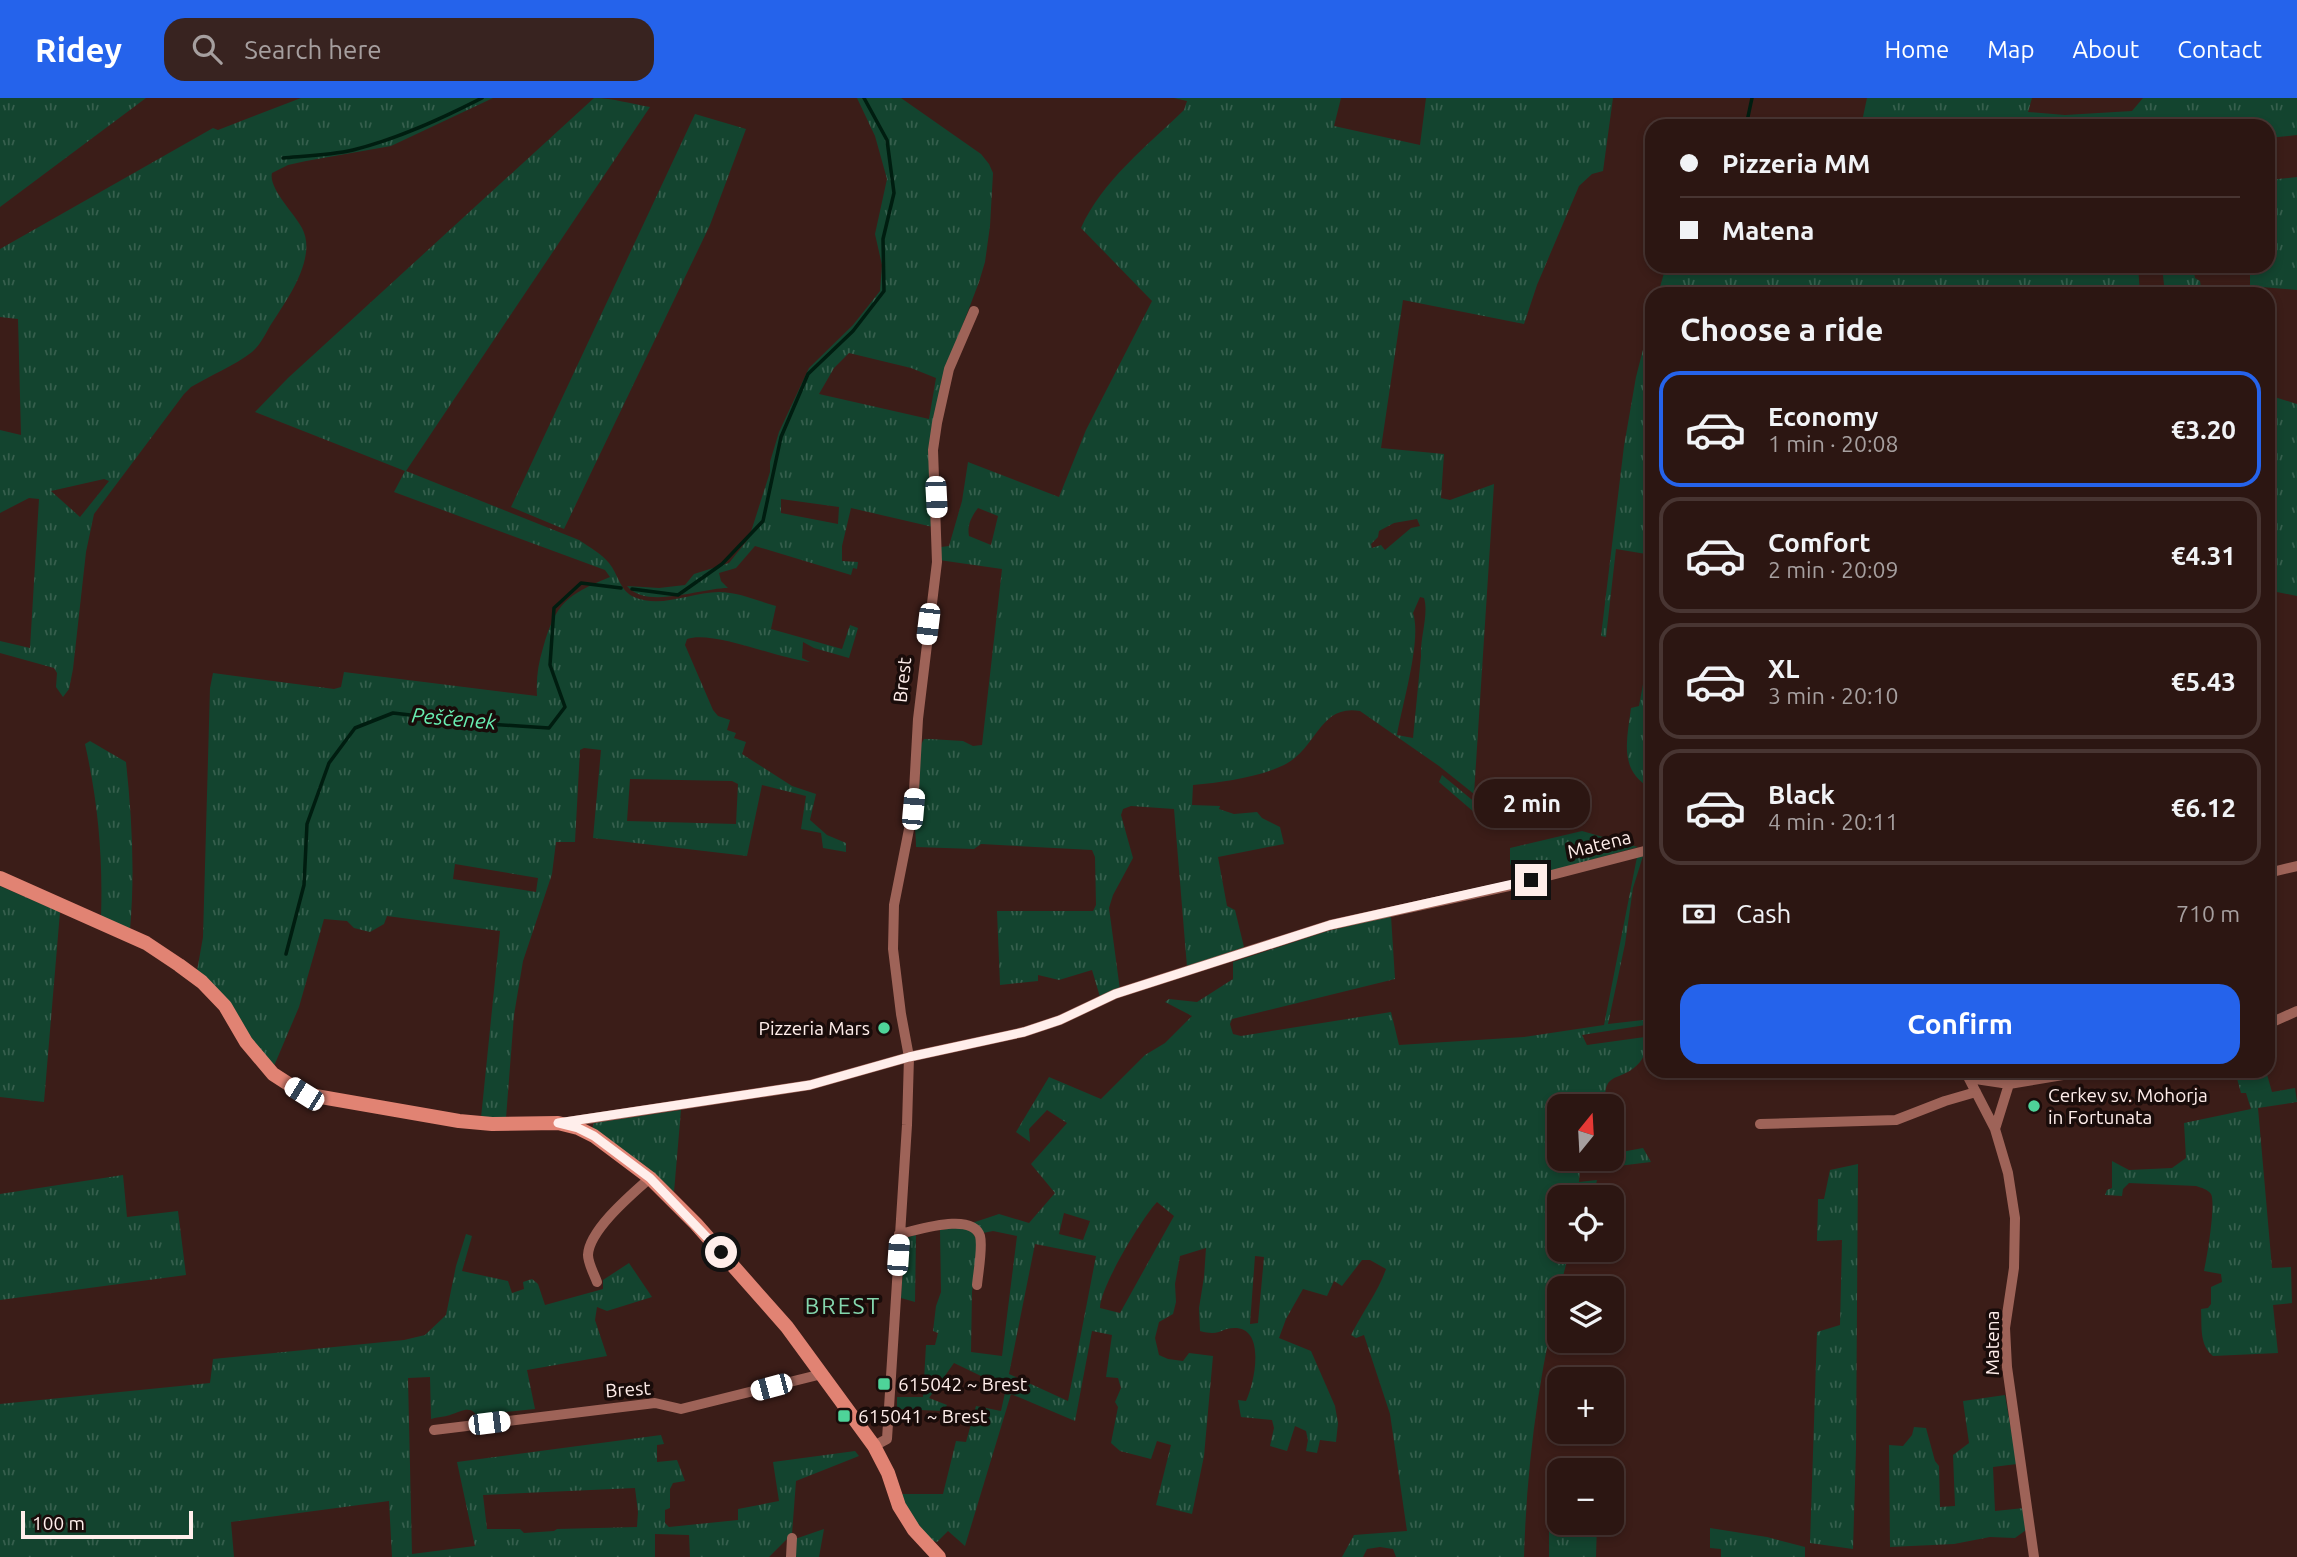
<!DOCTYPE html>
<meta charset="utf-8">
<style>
body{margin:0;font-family:Ubuntu,sans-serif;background:#382320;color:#f1f3f6;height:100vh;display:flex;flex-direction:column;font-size:26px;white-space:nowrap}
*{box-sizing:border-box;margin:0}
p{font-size:23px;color:#a69f9f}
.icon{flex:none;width:38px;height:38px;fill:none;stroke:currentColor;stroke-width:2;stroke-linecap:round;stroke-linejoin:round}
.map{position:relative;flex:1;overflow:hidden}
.side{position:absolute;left:1645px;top:189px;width:630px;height:791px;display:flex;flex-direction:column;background:#2c1612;border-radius:21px;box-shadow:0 4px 10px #0003,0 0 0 2px #483532}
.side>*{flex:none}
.banner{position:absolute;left:1645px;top:21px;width:630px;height:154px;border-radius:21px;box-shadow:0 4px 10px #0003,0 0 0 2px #483532;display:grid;align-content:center;height:154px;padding:0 35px;background:#2c1612}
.needle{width:46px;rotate:18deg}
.buttons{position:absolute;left:1547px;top:996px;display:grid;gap:14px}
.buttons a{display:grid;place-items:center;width:77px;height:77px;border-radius:14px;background:#2c1612;box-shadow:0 4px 10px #0003,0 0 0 2px #483532;font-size:35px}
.scale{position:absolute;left:21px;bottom:18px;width:172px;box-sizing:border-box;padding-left:7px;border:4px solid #ffeeeb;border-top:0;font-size:19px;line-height:24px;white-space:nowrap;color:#ffeeeb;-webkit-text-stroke:5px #190c0a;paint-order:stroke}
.end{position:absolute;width:32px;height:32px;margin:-16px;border:9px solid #ffeeeb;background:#111;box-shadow:0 0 0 4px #111}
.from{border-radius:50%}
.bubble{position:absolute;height:49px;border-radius:21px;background:#2c1612;box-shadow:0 4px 10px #0003,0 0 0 2px #483532;font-size:23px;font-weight:700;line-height:49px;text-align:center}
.car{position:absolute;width:21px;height:42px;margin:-21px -10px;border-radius:9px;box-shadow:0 0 5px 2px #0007;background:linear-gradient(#fff 24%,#345 0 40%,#fff 0 76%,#345 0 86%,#fff 0)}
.banner b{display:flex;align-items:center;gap:24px;height:66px;font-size:26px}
.banner b+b{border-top:2px solid #483532}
.banner i{width:18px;height:18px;background:#f1f3f6}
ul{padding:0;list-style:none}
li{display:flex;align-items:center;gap:21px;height:116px;margin:0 14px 10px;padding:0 21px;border:4px solid #483532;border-radius:21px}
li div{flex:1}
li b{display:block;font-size:26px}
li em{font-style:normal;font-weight:700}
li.selected{border-color:#2563eb}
li>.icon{width:63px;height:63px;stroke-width:1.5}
h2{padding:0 35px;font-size:32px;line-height:84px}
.pay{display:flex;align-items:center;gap:18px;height:77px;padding:0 35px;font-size:26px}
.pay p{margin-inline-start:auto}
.action{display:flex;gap:14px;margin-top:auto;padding:14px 35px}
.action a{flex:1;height:80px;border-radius:21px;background:#2563eb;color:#fff;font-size:28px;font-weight:700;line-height:80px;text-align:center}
header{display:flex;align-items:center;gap:42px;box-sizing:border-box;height:98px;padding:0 35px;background:#2563eb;color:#fff}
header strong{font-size:33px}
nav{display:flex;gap:38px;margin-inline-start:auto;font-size:24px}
.search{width:490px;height:63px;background:#382320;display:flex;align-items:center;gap:18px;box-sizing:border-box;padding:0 24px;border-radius:21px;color:#a69f9f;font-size:26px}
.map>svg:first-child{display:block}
.grass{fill:url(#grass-tufts);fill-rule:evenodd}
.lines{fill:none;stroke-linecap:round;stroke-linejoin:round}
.stream{stroke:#001d10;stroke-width:3.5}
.street{stroke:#9e6358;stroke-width:10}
.secondary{stroke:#e18373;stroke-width:14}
.route{stroke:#ffeeeb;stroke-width:9}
.poi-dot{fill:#4ed399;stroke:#190c0a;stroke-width:2.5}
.labels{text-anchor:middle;stroke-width:7;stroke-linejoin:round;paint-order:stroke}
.street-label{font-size:19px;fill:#ffeeeb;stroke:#190c0a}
.poi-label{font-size:19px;fill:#ffeeeb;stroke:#190c0a;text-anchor:start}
.water-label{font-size:21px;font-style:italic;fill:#68edb1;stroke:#190c0a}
.quarter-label{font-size:23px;letter-spacing:2px;fill:#84d6ad;stroke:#190c0a}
</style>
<header>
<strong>Ridey</strong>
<div class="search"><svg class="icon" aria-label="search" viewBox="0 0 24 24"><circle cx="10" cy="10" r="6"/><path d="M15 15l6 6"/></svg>Search here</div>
<nav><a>Home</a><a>Map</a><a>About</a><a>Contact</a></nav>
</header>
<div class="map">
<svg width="2297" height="1459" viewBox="0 0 2297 1459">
<defs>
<pattern id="grass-tufts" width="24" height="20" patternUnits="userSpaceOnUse" patternTransform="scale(1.75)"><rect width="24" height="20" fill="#13442f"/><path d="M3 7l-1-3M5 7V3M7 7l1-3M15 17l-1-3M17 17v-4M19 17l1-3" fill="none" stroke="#365f4d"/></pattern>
</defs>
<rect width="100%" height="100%" fill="#3b1d18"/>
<path class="grass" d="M 0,0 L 146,0 L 0,109 Z
M 301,0 L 493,0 L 391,48 L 306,63 L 288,67 L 272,75 C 268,90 295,116 302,130 C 318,160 286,203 270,228 C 265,237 260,247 252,254 C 234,268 211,277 191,289 L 184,296 L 94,416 L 86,454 L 73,571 L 69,591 L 63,599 L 56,589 L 57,575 L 54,570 L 0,555 L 0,543 L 30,550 L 39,401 L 29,400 L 0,415 L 0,332 L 21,337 L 18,221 L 0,219 L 0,151 L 213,30 L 218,32 ZM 104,381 L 109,383 L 80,419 L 51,393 Z
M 594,0 C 613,0 631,6 650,9 L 406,373 L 579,442 C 589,449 601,455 609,465 C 618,476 620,493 634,499 C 661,511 691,494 719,494 C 738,494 758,503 776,508 L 771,531 L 842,551 L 850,527 L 858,530 L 849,560 L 814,550 L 803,544 L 802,560 L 810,564 C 779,561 713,532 687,541 L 685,547 L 713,612 L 718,618 L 730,622 L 727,632 L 736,635 L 734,640 L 746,644 L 742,656 L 792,688 L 816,696 L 810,722 L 827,737 L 846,745 L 846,754 L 823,750 L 821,735 L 801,731 L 806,698 L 762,687 L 747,758 L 593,740 L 601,652 L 584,650 L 580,652 L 575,744 L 556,744 L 552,776 L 523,863 L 514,917 L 506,1020 L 481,1020 L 500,833 L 387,818 L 384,826 L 370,834 L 354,830 L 347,823 L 324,821 L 299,909 L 274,968 L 197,873 L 203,839 L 210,590 L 213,575 L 334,591 L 341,589 L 344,574 L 537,598 C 536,581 538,566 543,550 C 556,504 567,497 610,479 L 605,472 L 394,394 L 405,373 L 255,314 L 288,280 ZM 630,681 L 732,683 L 738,686 L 736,726 L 627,723 ZM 455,766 L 538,780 L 536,794 L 453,781 Z
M 857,0 L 901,0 L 981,56 L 989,66 L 993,75 L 990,128 L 985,164 L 979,184 L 941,284 L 933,429 L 851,410 L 842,448 L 842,463 L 858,464 L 857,471 L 853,470 L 851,477 L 755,448 L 736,470 L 719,475 L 721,483 L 728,490 C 700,490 647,512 627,488 L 659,490 L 685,487 L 694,476 L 729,465 L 749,440 L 770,374 L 770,364 L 779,334 L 809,270 L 853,227 L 880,193 L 882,167 L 875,136 L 887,81 L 875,38 ZM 849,255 L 911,270 L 936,280 L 929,321 L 819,296 L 834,270 ZM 781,401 L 839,409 L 838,426 L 781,415 Z
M 1174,0 L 1341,0 L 1334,28 L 1420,47 L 1426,0 L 1613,0 L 1603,73 L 1592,76 L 1579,88 L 1537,187 L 1524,226 L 1403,202 L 1381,350 L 1444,356 L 1441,400 L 1450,402 L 1494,386 L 1474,696 L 1439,668 L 1360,613 C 1319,606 1318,650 1284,667 C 1256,680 1223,684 1193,687 L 1192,707 L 1220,708 L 1219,711 L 1234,716 L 1257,714 L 1262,720 L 1280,729 L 1284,746 L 1218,759 L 1227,808 L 1235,812 L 1244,849 L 1187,869 L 1174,711 L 1131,708 L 1123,711 L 1121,717 L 1133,760 L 1113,797 L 1109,810 L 1120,892 L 1100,899 L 1092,872 L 1059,882 L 1038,877 L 1038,883 L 1000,887 L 997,813 L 1093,813 L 1096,807 L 1095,759 L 1092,752 L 981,746 L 974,751 L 916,749 C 916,740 915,731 914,722 C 913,708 920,692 920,678 C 920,666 917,652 924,641 L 930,641 L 963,643 L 973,648 L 982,647 L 1002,471 L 939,462 L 941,449 L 949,448 L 962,403 L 968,364 L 1059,399 L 1086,332 L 1152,203 L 1081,130 C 1102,83 1147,48 1184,12 L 1187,3 ZM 978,410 L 998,418 L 991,447 L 969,438 C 967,428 971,419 978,410 ZM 1417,421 L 1420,428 L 1411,430 L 1385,452 L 1381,447 L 1372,450 L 1371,446 L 1378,439 L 1379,433 L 1394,425 ZM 1420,499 L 1424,500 C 1429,515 1420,540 1421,558 L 1413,640 L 1397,637 C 1402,607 1422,542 1413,515 Z
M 1867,0 L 2032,0 L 2028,14 L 2065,17 L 2132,13 L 2143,0 L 2297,0 L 2297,37 L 2268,40 L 2268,28 L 1861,28 Z
M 695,16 L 746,31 L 710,127 L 564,431 L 511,409 Z
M 2297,79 L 2297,192 L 2250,188 L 2250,168 L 2268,168 L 2268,82 Z
M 1666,168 L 2138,168 L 2140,196 L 1658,196 Z
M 2162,168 L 2193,168 L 2195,180 L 2200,183 L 2202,196 L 2165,196 Z
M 1652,216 L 1652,457 L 1616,451 L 1606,539 L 1601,538 L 1624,348 L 1636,279 Z
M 2268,297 L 2297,306 L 2297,498 L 2272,493 L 2268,506 Z
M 1652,487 L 1652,691 C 1618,673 1627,642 1631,610 L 1639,608 L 1652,537 L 1647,534 Z
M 90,643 L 126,664 C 132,720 135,775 130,832 L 101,819 C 103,759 98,704 85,646 Z
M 1442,677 L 1494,720 L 1491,722 L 1482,721 L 1439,684 Z
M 1582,733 L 1638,749 L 1525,780 L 1515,778 L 1510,765 L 1510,750 Z
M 1643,758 L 1633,790 L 1625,846 L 1608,926 L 1652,921 L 1652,926 L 1582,937 L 1587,947 L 1652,938 C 1648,946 1645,958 1640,964 C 1622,986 1601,970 1606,1008 L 1559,1008 L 1559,1060 L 1612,1060 L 1612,1045 L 1616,1055 L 1643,1050 L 1651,1064 L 1618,1068 L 1599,1065 L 1580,1069 L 1579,1084 L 1597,1082 L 1593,1099 L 1559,1099 L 1559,1152 L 1570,1152 C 1542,1252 1527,1355 1524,1459 L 1396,1459 L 1393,1451 L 1380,1449 L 1367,1451 L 1363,1459 L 1342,1459 L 1354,1437 L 1407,1433 L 1390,1316 L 1364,1237 L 1356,1240 L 1351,1237 C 1362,1215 1378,1194 1386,1171 L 1370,1162 L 1362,1162 L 1342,1188 L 1334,1183 L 1327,1198 L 1303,1191 L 1286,1221 L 1279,1240 L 1311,1253 L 1335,1308 L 1338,1325 L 1336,1344 L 1320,1342 L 1317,1355 L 1306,1353 L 1308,1342 L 1306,1333 L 1295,1328 L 1287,1353 L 1270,1348 L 1274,1330 L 1272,1322 L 1241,1319 L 1238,1302 L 1246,1303 C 1254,1286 1266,1233 1237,1230 C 1220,1229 1222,1239 1200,1233 L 1199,1210 L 1204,1179 L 1206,1150 L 1180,1158 L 1175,1186 L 1176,1204 L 1173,1216 L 1159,1224 L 1155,1240 L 1159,1257 L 1168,1261 L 1183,1263 L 1189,1255 L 1213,1258 L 1204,1358 L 1192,1416 L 1156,1407 L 1171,1347 L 1157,1343 L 1151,1361 L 1120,1353 L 1111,1345 L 1118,1309 L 1115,1304 L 1121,1290 L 1118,1280 L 1106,1279 L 1112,1237 L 1092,1233 L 1075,1323 L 1011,1296 L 965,1448 L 948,1433 L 937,1444 C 919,1440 908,1412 901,1396 L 943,1396 L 956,1343 L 966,1344 L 976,1308 L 1001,1313 L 1006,1290 L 954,1265 L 929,1300 L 947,1307 L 944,1313 L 897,1311 L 897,1299 L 923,1299 L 926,1247 L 935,1247 L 938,1235 L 933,1233 L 936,1208 L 941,1194 L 940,1132 L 962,1129 L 970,1131 L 979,1145 L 972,1194 L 971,1254 L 1002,1258 L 1017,1138 L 993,1133 L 983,1135 L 972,1125 L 999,1116 L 1029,1125 L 1055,1095 L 1031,1066 L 1067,1025 L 1047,1012 L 1029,1031 L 1030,1044 L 1016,1034 L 1049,979 L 1101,1001 L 1145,957 L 1165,945 L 1192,918 L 1165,904 L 1169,901 L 1197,904 L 1233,881 L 1233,864 L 1328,833 L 1391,818 L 1395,881 L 1232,921 L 1230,926 L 1233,936 L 1241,938 L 1391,914 L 1399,947 L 1524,939 L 1604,927 L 1637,759 ZM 1157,1104 L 1174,1118 L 1120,1215 L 1100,1210 C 1100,1189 1142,1120 1157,1104 ZM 1064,1115 L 1090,1123 L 1083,1142 L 1059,1136 ZM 1035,1146 L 1096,1158 L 1068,1303 L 1009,1276 ZM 1255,1158 L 1264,1159 L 1258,1225 L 1250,1226 Z
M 0,788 L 60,814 L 44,1004 L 0,999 Z
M 2235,973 L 2266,973 L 2272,994 L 2295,990 L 2297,1004 L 2258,1010 L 2272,1170 L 2291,1169 L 2292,1205 L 2273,1207 L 2278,1255 L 2213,1258 C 2199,1247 2202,1228 2201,1211 L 2208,1210 L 2211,1206 L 2211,1189 L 2222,1184 L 2221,1176 L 2204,1173 C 2207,1160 2216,1105 2211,1096 C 2207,1091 2202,1090 2196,1088 L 2129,1085 L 2123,1091 L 2122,1098 L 2105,1097 L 2107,1092 L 2112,1090 L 2112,1063 L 2129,1072 L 2172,1070 L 2186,1060 L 2184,1025 L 2251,1011 L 2246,995 L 2241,995 Z
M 681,1012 L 674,1094 L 631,1059 L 592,1031 L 594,1025 Z
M 1858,1066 L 1856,1351 L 1853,1451 L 1810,1445 L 1817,1234 L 1840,1227 L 1842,1142 L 1817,1143 L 1818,1101 L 1824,1101 L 1830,1072 Z
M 123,1077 L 127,1119 L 178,1113 L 186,1177 L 0,1202 L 0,1096 Z
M 466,1136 L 472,1138 L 462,1173 L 508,1183 L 512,1195 L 524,1191 L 523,1184 L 532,1181 L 538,1186 L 545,1207 L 603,1191 L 603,1182 L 629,1165 L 652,1199 L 607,1213 L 597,1209 L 595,1222 L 607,1258 L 527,1272 L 535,1311 L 494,1315 L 490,1320 L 479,1323 C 473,1306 464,1312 450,1317 C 444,1319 437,1319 431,1321 L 430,1279 L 408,1280 L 412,1456 L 475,1448 L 457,1364 L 661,1337 L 664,1346 L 657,1347 L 657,1364 L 677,1362 L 685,1383 L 673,1385 L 670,1391 L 670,1410 L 665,1412 L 665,1425 L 669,1429 L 738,1422 L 738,1411 L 779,1403 L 773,1364 L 855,1353 L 859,1358 L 796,1383 L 792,1436 L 769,1459 L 690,1459 L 689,1437 L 655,1436 L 655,1459 L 392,1459 L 389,1403 L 231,1424 L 234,1459 L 0,1459 L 0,1306 L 210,1285 L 213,1261 L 404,1242 L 425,1237 L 446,1217 L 456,1168 ZM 635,1390 L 638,1414 L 637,1429 L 557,1431 L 554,1433 L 524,1435 L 520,1431 L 487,1431 L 483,1397 Z
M 916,1137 L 915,1204 L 901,1200 L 905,1140 Z
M 2005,1297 L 2017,1366 L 1993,1369 L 1995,1413 L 2024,1410 L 2026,1432 L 2015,1440 L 1990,1439 L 1954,1446 L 1890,1449 L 1889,1347 L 1903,1348 L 1912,1337 L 1914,1329 L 1926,1330 L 1935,1363 L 1939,1368 L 1940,1409 L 1955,1408 L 1953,1357 L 1969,1345 L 1963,1303 Z
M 1559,1407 L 1559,1424 L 1597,1425 L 1596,1459 L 1549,1459 L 1549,1408 Z
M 1710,1430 L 1767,1439 L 1805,1449 L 1805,1459 L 1721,1459 L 1721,1451 L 1710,1450 Z
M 824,1431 L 819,1459 L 792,1459 L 792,1442 Z"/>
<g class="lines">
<path class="stream" d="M 1746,28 L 1752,0
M 283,60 C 306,58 331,57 353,52 C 398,41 441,21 482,0
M 632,491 L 678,497 L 722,466 L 763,423 L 781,339 L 808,276 L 853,233 L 884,193 L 883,141 L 894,95 L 887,42 L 864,0
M 286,856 L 304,787 L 307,726 L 329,665 L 355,630 L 393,615 L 488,626 L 549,630 L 565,609 L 550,567 L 554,510 L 581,485 L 621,490"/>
<path class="street" d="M 2268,775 L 2297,768
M 2268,926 L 2297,913
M 1965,973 L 1995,1031 L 2008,1075 L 2015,1120 L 2014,1170 L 2005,1230 L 2007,1269 L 2034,1459
M 1969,980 L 2009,986 L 2087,973
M 561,1025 L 810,987 L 909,959 L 1024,934 L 1060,922 L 1115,896 L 1330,827 L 1509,788 L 1652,751
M 1760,1026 L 1896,1022 L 1945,1003 L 1976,994
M 1995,1031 L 2009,986
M 899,1136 C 919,1132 972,1114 980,1138 C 983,1149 978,1175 977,1187
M 597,1184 C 594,1176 588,1165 588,1157 C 589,1132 632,1096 650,1080
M 434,1332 L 655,1305 L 681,1311 L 822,1276
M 874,1348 L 887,1341 L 907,1027 L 909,959 L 901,916 L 893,851 L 894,807 L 913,711 L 918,621 L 937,464 L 933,352 L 937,325 L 949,271 L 974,213
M 791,1459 L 792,1440"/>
<path class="secondary" d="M 0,780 L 146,845 L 179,867 L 202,884 L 225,908 L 246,944 L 273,976 L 304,996 L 459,1023 L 492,1026 L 558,1025 L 578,1030 L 594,1038 L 650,1080 L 696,1126 L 787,1229 L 874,1348 L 888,1375 L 899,1408 L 914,1432 L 939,1459"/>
</g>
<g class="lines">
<path class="route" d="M 721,1154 L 650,1080 L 594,1038 L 578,1030 L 558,1025 L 810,987 L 909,959 L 1024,934 L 1060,922 L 1115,896 L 1330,827 L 1531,782"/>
</g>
<g class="poi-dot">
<circle cx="884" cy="930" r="7"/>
<circle cx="2034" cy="1008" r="7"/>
<rect x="877" y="1279" width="14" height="14" rx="3.5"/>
<rect x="837" y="1311" width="14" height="14" rx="3.5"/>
</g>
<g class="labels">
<g class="street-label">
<text transform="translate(902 582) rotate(-84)" y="7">Brest</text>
<text transform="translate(1599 746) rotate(-14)" y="7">Matena</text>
<text transform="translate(1992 1245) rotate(-90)" y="7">Matena</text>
<text transform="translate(628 1291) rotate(-4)" y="7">Brest</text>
</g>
<g class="poi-label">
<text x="870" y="937" text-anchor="end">Pizzeria Mars</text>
<text x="2048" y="1004">Cerkev sv. Mohorja<tspan x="2048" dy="22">in Fortunata</tspan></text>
<text x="898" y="1293">615042 ~ Brest</text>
<text x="858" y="1325">615041 ~ Brest</text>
</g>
<g class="water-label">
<text transform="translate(454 621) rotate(5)" y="7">Peščenek</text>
</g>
<g class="quarter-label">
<text x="843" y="1216">BREST</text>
</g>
</g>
</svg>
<div class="buttons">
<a><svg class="needle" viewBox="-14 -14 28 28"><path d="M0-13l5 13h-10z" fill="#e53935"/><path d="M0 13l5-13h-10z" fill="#a69f9f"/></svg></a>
<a><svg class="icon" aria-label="locate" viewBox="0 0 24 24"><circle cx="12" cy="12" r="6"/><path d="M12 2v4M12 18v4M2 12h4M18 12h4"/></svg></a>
<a><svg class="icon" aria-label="layers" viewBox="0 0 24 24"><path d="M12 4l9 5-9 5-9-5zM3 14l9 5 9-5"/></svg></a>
<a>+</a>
<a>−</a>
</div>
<div class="scale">100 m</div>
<i class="end from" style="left:721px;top:1154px"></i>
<i class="end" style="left:1531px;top:782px"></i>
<div class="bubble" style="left:1474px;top:681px;width:116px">2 min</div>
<i class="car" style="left:936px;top:399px;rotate:177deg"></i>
<i class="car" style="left:928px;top:526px;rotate:187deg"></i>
<i class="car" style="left:913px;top:711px;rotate:5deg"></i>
<i class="car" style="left:304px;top:996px;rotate:302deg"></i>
<i class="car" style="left:898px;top:1157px;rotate:4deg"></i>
<i class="car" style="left:771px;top:1289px;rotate:255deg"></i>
<i class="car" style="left:489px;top:1325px;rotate:83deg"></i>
<div class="banner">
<b><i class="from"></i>Pizzeria MM</b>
<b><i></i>Matena</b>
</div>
<section class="side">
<h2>Choose a ride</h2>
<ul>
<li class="selected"><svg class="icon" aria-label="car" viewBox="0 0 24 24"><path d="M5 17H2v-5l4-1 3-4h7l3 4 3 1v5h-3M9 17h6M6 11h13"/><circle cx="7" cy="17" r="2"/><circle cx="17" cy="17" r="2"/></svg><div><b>Economy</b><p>1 min · 20:08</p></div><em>€3.20</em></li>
<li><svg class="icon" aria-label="car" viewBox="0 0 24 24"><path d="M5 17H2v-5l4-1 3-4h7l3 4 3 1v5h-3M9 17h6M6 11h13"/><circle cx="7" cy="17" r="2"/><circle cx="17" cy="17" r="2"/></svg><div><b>Comfort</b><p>2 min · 20:09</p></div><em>€4.31</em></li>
<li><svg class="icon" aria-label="car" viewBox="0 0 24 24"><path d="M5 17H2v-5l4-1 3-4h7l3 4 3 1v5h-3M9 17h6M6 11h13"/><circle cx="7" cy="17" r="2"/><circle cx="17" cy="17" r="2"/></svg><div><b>XL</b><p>3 min · 20:10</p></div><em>€5.43</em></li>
<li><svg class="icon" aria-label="car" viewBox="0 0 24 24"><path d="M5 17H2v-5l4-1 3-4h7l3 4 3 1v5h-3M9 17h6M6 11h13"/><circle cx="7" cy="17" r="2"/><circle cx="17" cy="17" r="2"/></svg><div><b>Black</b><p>4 min · 20:11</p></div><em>€6.12</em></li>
</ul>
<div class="pay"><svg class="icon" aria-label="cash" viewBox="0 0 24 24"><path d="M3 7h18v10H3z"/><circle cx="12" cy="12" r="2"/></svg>Cash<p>710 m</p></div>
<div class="action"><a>Confirm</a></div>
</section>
</div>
